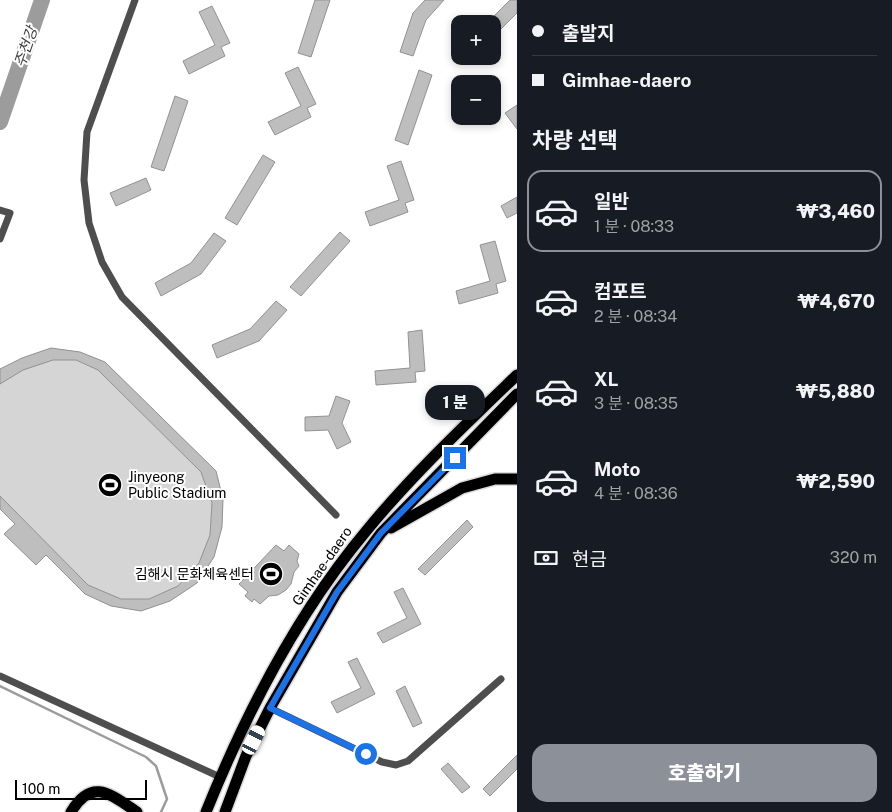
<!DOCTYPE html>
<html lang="ko">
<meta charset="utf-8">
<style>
body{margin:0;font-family:"Public Sans","Noto Sans KR",sans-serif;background:#20242c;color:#f1f3f6;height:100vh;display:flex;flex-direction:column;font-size:19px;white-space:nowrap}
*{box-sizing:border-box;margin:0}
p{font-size:16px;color:#9ea1a6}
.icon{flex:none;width:28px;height:28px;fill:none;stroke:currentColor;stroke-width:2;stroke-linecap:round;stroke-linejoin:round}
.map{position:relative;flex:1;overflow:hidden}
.details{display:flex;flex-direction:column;background:#171b24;width:375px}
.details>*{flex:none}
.top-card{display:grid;align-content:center;height:110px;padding:0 15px;background:#171b24}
.fabs{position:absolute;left:451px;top:15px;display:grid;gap:10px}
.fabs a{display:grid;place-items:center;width:50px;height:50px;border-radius:10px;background:#171b24;box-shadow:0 2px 8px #0003;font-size:25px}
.scale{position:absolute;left:15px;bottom:12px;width:132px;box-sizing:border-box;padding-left:5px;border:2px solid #000;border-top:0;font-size:14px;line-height:18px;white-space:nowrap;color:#000;-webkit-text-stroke:4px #fff;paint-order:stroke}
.end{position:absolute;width:22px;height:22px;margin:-11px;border:6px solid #1a73e8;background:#fff;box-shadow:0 0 0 2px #fff}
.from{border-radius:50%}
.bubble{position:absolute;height:35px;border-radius:15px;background:#171b24;box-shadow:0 2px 8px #0003;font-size:16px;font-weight:800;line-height:35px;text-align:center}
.car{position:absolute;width:15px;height:30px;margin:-15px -8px;border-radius:6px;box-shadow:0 0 4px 1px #0007;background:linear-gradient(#fff 24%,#345 0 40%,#fff 0 76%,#345 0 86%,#fff 0)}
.top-card b{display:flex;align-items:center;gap:18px;height:48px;font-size:19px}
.top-card b+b{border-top:1px solid #363941}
.top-card i{width:12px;height:12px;background:#f1f3f6}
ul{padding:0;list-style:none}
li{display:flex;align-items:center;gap:15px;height:82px;margin:0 10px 8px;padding:0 5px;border:2px solid transparent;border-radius:15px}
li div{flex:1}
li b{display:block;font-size:19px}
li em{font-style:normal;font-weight:800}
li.selected{border-color:#8c9099}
li>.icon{width:45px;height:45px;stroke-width:1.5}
h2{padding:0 15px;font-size:22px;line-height:60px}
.pay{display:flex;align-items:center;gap:12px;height:55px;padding:0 15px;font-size:19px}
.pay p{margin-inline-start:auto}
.cta{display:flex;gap:10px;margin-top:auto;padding:10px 15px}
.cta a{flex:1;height:58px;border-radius:15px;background:#8c9099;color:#fff;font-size:20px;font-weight:800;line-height:58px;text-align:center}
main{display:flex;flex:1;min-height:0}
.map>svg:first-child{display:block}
.grass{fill:#d5d5d5}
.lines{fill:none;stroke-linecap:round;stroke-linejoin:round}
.stream{stroke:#9c9c9c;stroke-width:2.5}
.river{stroke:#9c9c9c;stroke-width:16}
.building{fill:#bebebe;stroke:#929292}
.primary-casing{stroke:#dbdbdb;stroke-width:14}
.street{stroke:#4e4e4e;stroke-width:7}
.primary{stroke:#000;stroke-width:11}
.route{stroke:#1a73e8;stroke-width:6}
.labels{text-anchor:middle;stroke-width:4;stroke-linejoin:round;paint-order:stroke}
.poi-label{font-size:14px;fill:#000;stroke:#fff;text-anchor:start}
.street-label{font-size:14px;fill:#000;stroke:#fff}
.water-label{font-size:15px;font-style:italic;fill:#3d3d3d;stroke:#fff}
</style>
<main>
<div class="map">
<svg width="517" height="812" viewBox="0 0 517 812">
<rect width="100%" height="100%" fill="#fff"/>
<path class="grass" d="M 51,348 L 80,352 L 105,362 L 216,471 L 223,499 L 222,527 L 214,557 L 197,583 L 170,601 L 141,611 L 111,606 L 85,594 L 46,555 L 36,565 L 4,534 L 15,524 L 0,509 L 0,369 L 22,358 Z"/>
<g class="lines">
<path class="stream" d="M 0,686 L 146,757 L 156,766 L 167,799 L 161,812"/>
<path class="river" d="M 0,122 L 42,0"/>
</g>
<path class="building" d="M 315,0 L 330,0 L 311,57 L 298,53 Z
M 425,0 L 444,0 L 426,20 L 413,56 L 400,52 L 413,13 Z
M 510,0 L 517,0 L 517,13 L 500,30 L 490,20 Z
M 212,6 L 230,43 L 221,47 L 225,56 L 189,74 L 183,61 L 215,45 L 199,12 Z
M 298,67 L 316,104 L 307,108 L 311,117 L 275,135 L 268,122 L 301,106 L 285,73 Z
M 419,70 L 432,75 L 408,145 L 395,140 Z
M 175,96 L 188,101 L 164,171 L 151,167 Z
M 517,105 L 517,129 L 505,113 Z
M 263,155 L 275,162 L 237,225 L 225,218 Z
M 401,161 L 414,200 L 405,203 L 408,212 L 370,226 L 365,212 L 399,200 L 387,166 Z
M 146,178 L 151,190 L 116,206 L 110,193 Z
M 517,197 L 517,213 L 507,218 L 501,206 Z
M 340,232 L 350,241 L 301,296 L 290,287 Z
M 214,233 L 226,241 L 201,274 L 161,296 L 155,283 L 191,263 Z
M 495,241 L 506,281 L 496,284 L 498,293 L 459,304 L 456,291 L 490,281 L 480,245 Z
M 276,301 L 287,310 L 259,341 L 217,358 L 212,345 L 250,329 Z
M 422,330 L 425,371 L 415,372 L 416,382 L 376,385 L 375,371 L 410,368 L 408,332 Z
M 51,348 L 80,352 L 105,362 L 216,471 L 223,499 L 222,527 L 214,557 L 197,583 L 170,601 L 141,611 L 111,606 L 85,594 L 46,555 L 36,565 L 4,534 L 15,524 L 0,509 L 0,496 L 88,585 L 121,599 L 149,599 L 178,586 L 199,563 L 210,535 L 212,503 L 201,472 L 98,370 L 76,360 L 53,360 L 23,370 L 0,384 L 0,369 L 22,358 Z
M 336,396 L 350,401 L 342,423 L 351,442 L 337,449 L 328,430 L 305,431 L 305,417 L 329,416 Z
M 467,520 L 473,527 L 425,575 L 418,569 Z
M 276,545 L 284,551 L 289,545 L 299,554 L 297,561 L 299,566 L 294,572 L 291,584 L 286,590 L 278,595 L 269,596 L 260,604 L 254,599 L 252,602 L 245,596 L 248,592 L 239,584 Z
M 403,588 L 421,624 L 383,643 L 377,633 L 407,618 L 394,592 Z
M 357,658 L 375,694 L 337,713 L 331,702 L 361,688 L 348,662 Z
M 405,686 L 422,723 L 413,727 L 396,691 Z
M 517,755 L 517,769 L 490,796 L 483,789 Z
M 448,763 L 470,787 L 462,793 L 441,769 Z"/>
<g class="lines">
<g class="primary-casing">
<path id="primary" d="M 391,528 L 462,488 L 495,479 L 517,479
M 71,812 C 92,777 110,794 137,812
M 206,812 C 246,713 298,612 367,530 C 413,474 465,425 517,375
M 225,812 L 246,756 L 270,708 L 337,592 L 381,533 L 517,394"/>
</g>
<path class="street" d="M 135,0 L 87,132 L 84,180 L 89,223 L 102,262 L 122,297 L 336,515
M 0,210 L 10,213 L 0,239
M 0,676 L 220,777
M 270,708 L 382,762 L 396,765 L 408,761 L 501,679"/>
<use href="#primary" class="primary"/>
</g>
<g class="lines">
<path class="route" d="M 366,754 L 270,708 L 337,592 L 381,533 L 455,458"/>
</g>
<defs>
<g id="stadium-disc" transform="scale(1.25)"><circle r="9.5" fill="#000" stroke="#fff"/><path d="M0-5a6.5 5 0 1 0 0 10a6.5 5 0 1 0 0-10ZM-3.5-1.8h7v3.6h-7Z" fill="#fff"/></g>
</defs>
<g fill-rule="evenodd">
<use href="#stadium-disc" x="110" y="485"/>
<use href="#stadium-disc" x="271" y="574"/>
</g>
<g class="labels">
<g class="poi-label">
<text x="128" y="482">Jinyeong<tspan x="128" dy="16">Public Stadium</tspan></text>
<text x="254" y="579" text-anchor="end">김해시 문화체육센터</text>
</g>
<g class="street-label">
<text transform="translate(322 566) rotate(-55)" y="5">Gimhae-daero</text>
</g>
<g class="water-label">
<text transform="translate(26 47) rotate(-71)" y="5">주천강</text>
</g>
</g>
</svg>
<div class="fabs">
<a>+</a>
<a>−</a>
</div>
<div class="scale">100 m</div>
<i class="end from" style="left:366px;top:754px"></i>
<i class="end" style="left:455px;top:458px"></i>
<div class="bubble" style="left:425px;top:385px;width:60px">1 분</div>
<i class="car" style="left:254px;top:740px;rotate:27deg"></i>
</div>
<section class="details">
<div class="top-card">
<b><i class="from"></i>출발지</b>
<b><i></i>Gimhae-daero</b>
</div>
<h2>차량 선택</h2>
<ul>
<li class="selected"><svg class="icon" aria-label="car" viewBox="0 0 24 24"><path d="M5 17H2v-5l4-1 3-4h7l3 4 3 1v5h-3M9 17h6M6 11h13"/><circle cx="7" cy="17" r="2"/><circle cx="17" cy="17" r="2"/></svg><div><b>일반</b><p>1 분 · 08:33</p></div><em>₩3,460</em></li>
<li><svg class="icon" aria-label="car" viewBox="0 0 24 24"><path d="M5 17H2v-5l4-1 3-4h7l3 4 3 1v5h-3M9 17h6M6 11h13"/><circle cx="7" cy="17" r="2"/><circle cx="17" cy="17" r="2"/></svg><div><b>컴포트</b><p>2 분 · 08:34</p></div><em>₩4,670</em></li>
<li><svg class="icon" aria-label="car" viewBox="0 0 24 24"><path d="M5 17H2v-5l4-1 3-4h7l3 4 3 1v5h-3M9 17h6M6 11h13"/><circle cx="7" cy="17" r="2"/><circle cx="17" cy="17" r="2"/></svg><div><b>XL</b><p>3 분 · 08:35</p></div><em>₩5,880</em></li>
<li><svg class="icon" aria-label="car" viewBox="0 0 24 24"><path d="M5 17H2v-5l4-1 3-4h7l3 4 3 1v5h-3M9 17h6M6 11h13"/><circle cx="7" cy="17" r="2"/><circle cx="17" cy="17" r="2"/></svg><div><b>Moto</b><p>4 분 · 08:36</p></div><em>₩2,590</em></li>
</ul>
<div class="pay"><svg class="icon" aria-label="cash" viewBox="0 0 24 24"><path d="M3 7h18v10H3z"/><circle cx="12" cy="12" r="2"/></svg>현금<p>320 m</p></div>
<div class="cta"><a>호출하기</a></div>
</section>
</main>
